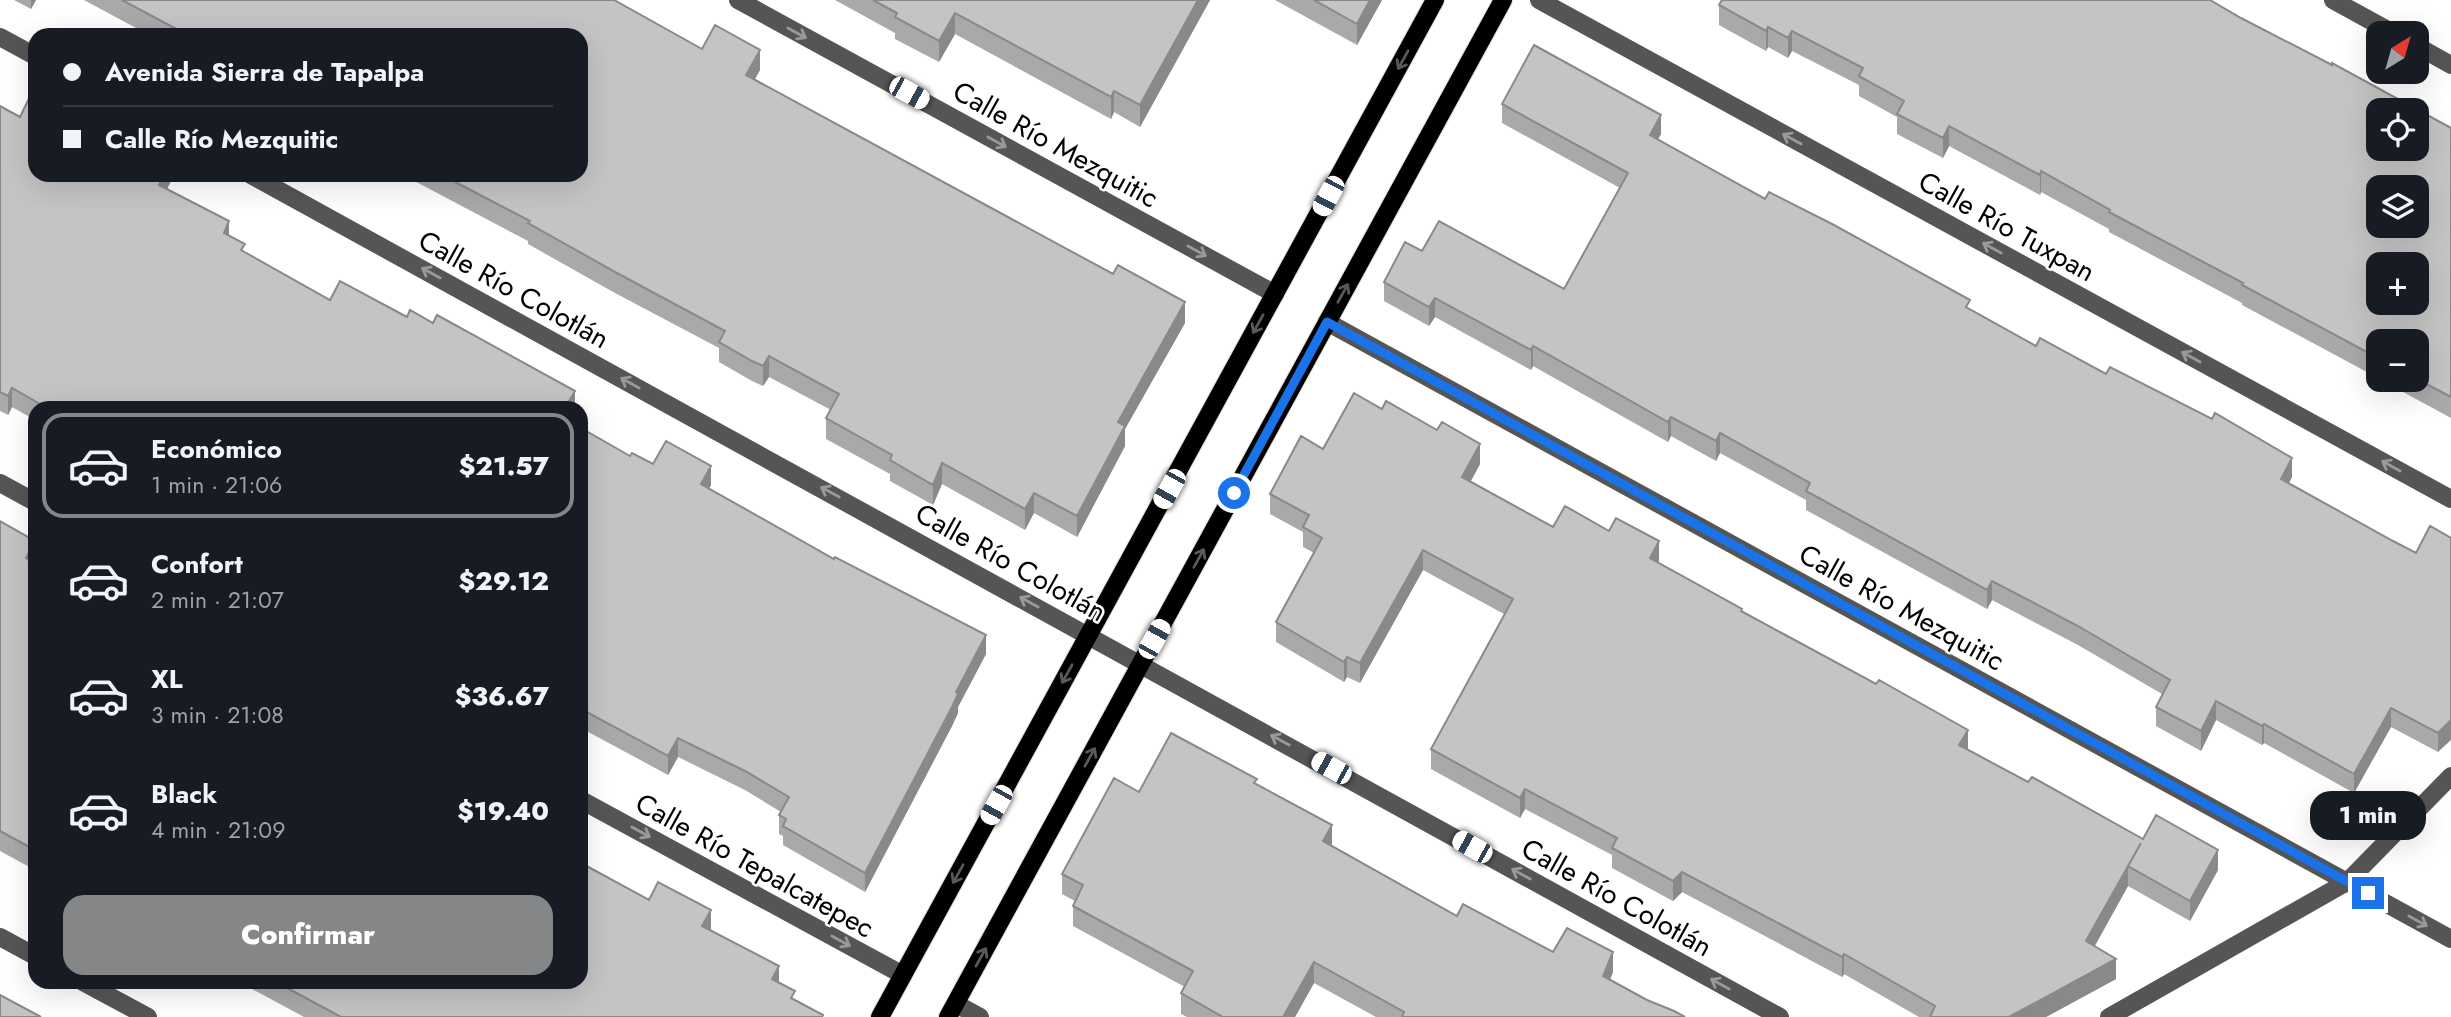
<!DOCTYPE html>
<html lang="es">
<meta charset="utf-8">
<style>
body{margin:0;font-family:Jost,sans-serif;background:#20242c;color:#f1f3f6;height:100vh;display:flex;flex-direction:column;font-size:26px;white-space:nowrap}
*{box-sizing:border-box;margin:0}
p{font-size:23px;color:#9ea1a6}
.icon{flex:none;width:38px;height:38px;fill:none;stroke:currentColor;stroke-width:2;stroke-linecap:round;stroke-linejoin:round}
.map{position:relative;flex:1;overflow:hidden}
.details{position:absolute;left:28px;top:401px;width:560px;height:588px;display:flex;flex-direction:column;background:#171b24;border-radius:21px;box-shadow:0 7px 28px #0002}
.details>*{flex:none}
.banner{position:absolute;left:28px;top:28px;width:560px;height:154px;border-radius:21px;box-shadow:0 7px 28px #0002;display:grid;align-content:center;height:154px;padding:0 35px;background:#171b24}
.needle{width:46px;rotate:37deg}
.tools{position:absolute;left:2366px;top:21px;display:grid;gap:14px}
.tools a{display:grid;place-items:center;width:63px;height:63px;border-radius:14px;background:#171b24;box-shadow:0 7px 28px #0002;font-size:35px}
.end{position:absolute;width:32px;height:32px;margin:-16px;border:9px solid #1a73e8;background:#fff;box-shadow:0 0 0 4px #fff}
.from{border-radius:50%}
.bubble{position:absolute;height:49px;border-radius:21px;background:#171b24;box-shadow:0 7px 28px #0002;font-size:23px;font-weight:800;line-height:49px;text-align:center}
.car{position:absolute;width:21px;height:42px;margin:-21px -10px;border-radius:9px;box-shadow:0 0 5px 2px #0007;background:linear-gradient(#fff 24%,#345 0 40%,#fff 0 76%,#345 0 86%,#fff 0)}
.banner b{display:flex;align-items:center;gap:24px;height:66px;font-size:26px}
.banner b+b{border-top:2px solid #363941}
.banner i{width:18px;height:18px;background:#f1f3f6}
ul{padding:12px 0 0;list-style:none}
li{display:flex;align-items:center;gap:21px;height:105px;margin:0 14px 10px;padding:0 21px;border:4px solid transparent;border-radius:21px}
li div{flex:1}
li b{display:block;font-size:26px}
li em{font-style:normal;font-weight:800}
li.current{border-color:#858687}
li>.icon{width:63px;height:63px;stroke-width:1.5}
.button{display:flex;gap:14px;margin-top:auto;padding:14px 35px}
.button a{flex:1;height:80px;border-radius:21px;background:#858687;color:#fff;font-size:28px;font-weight:800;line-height:80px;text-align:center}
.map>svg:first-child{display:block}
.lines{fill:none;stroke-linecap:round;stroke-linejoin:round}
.major-casing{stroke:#dbdbdb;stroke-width:20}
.minor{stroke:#555;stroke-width:18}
.major{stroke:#000;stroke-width:18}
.wall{fill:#a9a9a9}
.shaded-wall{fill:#898989}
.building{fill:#c4c4c4;stroke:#898989;stroke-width:2;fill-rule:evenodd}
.oneway{stroke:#999}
.oneway2{stroke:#595959}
.route{stroke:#1a73e8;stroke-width:9}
.labels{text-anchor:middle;stroke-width:5;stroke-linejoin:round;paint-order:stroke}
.street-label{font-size:28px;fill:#000;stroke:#fff}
</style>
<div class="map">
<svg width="2451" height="1017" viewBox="0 0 2451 1017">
<rect width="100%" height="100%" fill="#fff"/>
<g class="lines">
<g class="major-casing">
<path id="major" d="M 880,1017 L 1435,0
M 948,1017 L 1503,0"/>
</g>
<path class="minor" d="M 738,0 L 1275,294
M 1539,0 L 2451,499
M 2333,0 L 2393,33
M 0,37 L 35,56
M 2417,46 L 2451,65
M 251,175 L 1780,1017
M 1327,322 L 2451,939
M 0,483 L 35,502
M 581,800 L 903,975
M 0,937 L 35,956
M 83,982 L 148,1017
M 956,1004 L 980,1017
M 2109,1017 L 2347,882 L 2451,776"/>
<use href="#major" class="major"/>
</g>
<path class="wall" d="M 14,0 L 36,0 L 31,9 Z
M 84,0 L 614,0 L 702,49 L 760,70 L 755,79 L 1185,323 L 1125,429 L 1125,446 L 1077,537 L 1034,513 L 1025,530 L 942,484 L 933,505 L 890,481 L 890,474 L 826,439 L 826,418 L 831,410 L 769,377 L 763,386 L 752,381 L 719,362 L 719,348 L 615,293 L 528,244 L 528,241 L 403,175 L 581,175 L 581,35 L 149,35 Z
M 835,0 L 1210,0 L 1140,127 L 1114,112 L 1111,119 L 955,34 L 939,62 L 895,39 L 895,33 Z
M 1275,0 L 1382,0 L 1357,45 Z
M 1719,5 L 2241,18 L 2451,128 L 2451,418 L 2381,380 L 2417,380 L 2417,341 L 2378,341 L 2378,378 L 2242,305 L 2242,303 L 2109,232 L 2109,229 L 2041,192 L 2040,195 L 1949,146 L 1943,158 L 1897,134 L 1897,117 L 1859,96 L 1859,85 L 1792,51 L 1788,58 L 1768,47 L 1766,51 L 1719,25 Z
M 1502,104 L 1661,134 L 1658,139 L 2036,346 L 2292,477 L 2289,483 L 2393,541 L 2416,553 L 2451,538 L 2438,752 L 2391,727 L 2354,793 L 2264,743 L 2262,745 L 2216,720 L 2201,751 L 2156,726 L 2156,707 L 2162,694 L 2078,645 L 1992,600 L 1987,609 L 1806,510 L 1806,500 L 1720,453 L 1716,461 L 1671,436 L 1668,442 L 1533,366 L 1531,370 L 1435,317 L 1429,326 L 1384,301 L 1384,282 L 1422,251 L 1564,289 L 1620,188 L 1502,123 Z
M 0,106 L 20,117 L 171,175 L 171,181 L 167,189 L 229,235 L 245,252 L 330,300 L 575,408 L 35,408 L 35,420 L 12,407 L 8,415 L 0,411 Z
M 581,428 L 630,456 L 711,485 L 709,489 L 986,654 L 958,707 L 958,713 L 952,726 L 865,892 L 783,845 L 783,836 L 779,834 L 779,815 L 781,812 L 745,790 L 678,757 L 668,775 L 581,728 Z
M 1323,449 L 1480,464 L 1471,481 L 1553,527 L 1659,561 L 1658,563 L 1742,612 L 1968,750 L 2028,782 L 2143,839 L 2218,870 L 2190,921 L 2128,886 L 2095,946 L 2116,979 L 2046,1017 L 1919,1017 L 1844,974 L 1842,977 L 1682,892 L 1673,901 L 1612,868 L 1612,855 L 1525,809 L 1520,818 L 1431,769 L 1431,749 L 1504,614 L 1423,570 L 1360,683 L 1347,677 L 1344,682 L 1276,642 L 1276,622 L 1314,553 L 1303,547 L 1303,532 L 1270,514 L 1270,494 Z
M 0,521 L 35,541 L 35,870 L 0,851 Z
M 1257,785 L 1332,845 L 1457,916 L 1553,952 L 1613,972 L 1610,980 L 1647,1000 L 1685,1017 L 1376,1017 L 1314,983 L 1295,1017 L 1187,1017 L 1181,1014 L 1181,993 L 1185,987 L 1073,926 L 1073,906 L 1075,901 L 1062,894 L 1062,874 L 1139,792 Z
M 649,900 L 711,930 L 779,983 L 795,1000 L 823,1017 L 304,1017 L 239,982 L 581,982 Z"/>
<path class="shaded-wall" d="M 31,0 L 36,0 L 31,9 Z
M 1198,0 L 1210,0 L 1140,127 L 1140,105 Z
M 1370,0 L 1382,0 L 1357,45 L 1357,24 Z
M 955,13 L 955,34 L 939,62 L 939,41 Z
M 1768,27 L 1768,47 L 1766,51 L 1766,31 Z
M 1792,31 L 1792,51 L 1788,58 L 1788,38 Z
M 760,50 L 760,70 L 746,95 L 746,75 Z
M 1114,91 L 1114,112 L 1111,119 L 1111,97 Z
M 1661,115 L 1661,134 L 1650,154 L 1650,135 Z
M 1949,126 L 1949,146 L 1943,158 L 1943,138 Z
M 2041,171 L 2041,192 L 2040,195 L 2040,175 Z
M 164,175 L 171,175 L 171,181 L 159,204 L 159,185 Z
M 229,221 L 229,240 L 224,233 Z
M 1435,298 L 1435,317 L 1429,326 L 1429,307 Z
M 1185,302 L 1185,323 L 1125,429 L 1125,446 L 1077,537 L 1077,516 L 1118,422 Z
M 1533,346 L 1533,366 L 1531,370 L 1531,350 Z
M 769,356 L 769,377 L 763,386 L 763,366 Z
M 12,388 L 12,407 L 8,415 L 8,396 Z
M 575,391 L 575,408 L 565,408 Z
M 1671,417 L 1671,436 L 1668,442 L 1668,422 Z
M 1720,433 L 1720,453 L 1716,461 L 1716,441 Z
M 1480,444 L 1480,464 L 1462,497 L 1462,477 Z
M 2292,458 L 2292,477 L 2281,498 L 2281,479 Z
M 942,463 L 942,484 L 933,505 L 933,485 Z
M 711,466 L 711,485 L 701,503 L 701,484 Z
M 1034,493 L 1034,513 L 1025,530 L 1025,509 Z
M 1659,541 L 1659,561 L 1650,578 L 1650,558 Z
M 35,542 L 35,562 L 26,578 L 26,558 Z
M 1423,550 L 1423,570 L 1360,683 L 1360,663 Z
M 1992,581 L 1992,600 L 1987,609 L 1987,590 Z
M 986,635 L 986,654 L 958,707 L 958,713 L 952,726 L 865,892 L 865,873 L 956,692 Z
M 1347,657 L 1347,677 L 1344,682 L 1344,662 Z
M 2216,701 L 2216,720 L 2201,751 L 2201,731 Z
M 2391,708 L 2391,727 L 2354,793 L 2354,774 Z
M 2451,720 L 2451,740 L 2438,752 L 2438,733 Z
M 2264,724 L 2264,743 L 2262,745 L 2262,726 Z
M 1968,730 L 1968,750 L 1959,745 Z
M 678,738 L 678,757 L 668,775 L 668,756 Z
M 1525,789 L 1525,809 L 1520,818 L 1520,798 Z
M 1332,825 L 1332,845 L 1323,841 Z
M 2141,843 L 2128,866 L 2128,886 L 2086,961 L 2086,941 Z
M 2218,850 L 2218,870 L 2190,921 L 2190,901 Z
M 1682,872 L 1682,892 L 1673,901 L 1673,881 Z
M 711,910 L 711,930 L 702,926 Z
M 1613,952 L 1613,972 L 1603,996 L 1603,976 Z
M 1844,954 L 1844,974 L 1842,977 L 1842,957 Z
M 2116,959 L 2116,979 L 2046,1017 L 2009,1017 Z
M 1314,962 L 1314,983 L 1295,1017 L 1283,1017 Z
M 779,966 L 779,987 L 772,979 Z"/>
<path class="building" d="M 122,0 L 614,0 L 702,49 L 715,25 L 760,50 L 746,75 L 1113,274 L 1118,265 L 1185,302 L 1118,422 L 1125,426 L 1077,516 L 1034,493 L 1025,509 L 942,463 L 933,485 L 890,460 L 892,455 L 826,418 L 839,394 L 769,356 L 763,366 L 752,361 L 719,342 L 725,331 L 615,272 L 528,223 L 530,221 L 442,175 L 581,175 L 581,35 L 183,35 L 184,33 Z
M 873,0 L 1198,0 L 1140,105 L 1114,91 L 1111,97 L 955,13 L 939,41 L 895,17 L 897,13 Z
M 1314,0 L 1370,0 L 1357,24 Z
M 1722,0 L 2210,0 L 2241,18 L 2332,65 L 2332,63 L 2451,128 L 2451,397 L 2417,379 L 2417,341 L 2378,341 L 2378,358 L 2242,285 L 2243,283 L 2109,212 L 2110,210 L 2041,171 L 2040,175 L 1949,126 L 1943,138 L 1897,114 L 1904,101 L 1859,76 L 1863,68 L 1792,31 L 1788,38 L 1768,27 L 1766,31 L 1719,5 ZM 2378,110 L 2417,110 L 2417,149 L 2378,149 ZM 2378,187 L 2417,187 L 2417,226 L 2378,226 ZM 2378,264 L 2417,264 L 2417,303 L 2378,303 Z
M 1534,45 L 1661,115 L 1650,135 L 1765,199 L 1769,192 L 1834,225 L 1970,300 L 1966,307 L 2036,346 L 2040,338 L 2106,374 L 2110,367 L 2212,419 L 2215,413 L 2292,458 L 2281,479 L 2393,541 L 2416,553 L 2430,526 L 2451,538 L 2451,720 L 2438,733 L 2391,708 L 2354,774 L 2264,724 L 2262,726 L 2216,701 L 2201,731 L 2156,707 L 2170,680 L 2078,626 L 1992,581 L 1987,590 L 1806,491 L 1810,483 L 1720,433 L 1716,441 L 1671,417 L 1668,422 L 1533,346 L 1531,350 L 1435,298 L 1429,307 L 1384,282 L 1405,242 L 1422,251 L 1439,221 L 1564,289 L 1628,173 L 1502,104 Z
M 34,88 L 35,175 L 164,175 L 159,185 L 229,221 L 224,233 L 245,244 L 241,250 L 330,300 L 340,281 L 407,317 L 410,310 L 433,323 L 437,315 L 575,391 L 565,408 L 47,408 L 12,388 L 8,396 L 0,392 L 0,106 L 20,117 Z
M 1354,393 L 1382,409 L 1386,401 L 1437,430 L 1442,422 L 1480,444 L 1462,477 L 1553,527 L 1565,506 L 1609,531 L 1616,518 L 1659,541 L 1650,558 L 1742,609 L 1741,611 L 1876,684 L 1879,680 L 1968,730 L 1959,745 L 2028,782 L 2032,777 L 2143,839 L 2156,815 L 2218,850 L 2190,901 L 2128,866 L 2141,843 L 2086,941 L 2116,959 L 2009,1017 L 1930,1017 L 1935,1006 L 1844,954 L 1842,957 L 1682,872 L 1673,881 L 1612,848 L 1617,838 L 1525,789 L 1520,798 L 1431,749 L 1513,599 L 1423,550 L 1360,663 L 1347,657 L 1344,662 L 1276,622 L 1322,538 L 1303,527 L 1309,515 L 1270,494 L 1301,436 L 1323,449 Z
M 581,428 L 630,456 L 632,453 L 653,464 L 666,441 L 711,466 L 701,484 L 834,559 L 835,557 L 986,635 L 956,692 L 958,694 L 952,707 L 865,873 L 783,826 L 786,819 L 779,815 L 789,797 L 745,771 L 678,738 L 668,756 L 581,709 Z
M 0,521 L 35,541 L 26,558 L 35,563 L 35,850 L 0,831 Z
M 1171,733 L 1257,779 L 1254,783 L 1332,825 L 1323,841 L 1457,916 L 1463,904 L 1553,952 L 1567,928 L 1613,952 L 1603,976 L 1647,1000 L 1674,1011 L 1685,1017 L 1402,1017 L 1404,1012 L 1314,962 L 1283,1017 L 1223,1017 L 1181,993 L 1193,971 L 1073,906 L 1083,885 L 1062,874 L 1114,778 L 1139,792 Z
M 581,863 L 649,900 L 658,882 L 711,910 L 702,926 L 779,966 L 772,979 L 795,991 L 791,998 L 823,1015 L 822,1017 L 341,1017 L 276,982 L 581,982 Z
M 0,995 L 41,1017 L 0,1017 Z"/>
<defs><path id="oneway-shaft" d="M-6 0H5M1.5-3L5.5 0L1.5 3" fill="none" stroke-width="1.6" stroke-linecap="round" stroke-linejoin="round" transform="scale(1.75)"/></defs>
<g class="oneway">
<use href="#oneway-shaft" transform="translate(797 33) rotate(29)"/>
<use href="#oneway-shaft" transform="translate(1792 139) rotate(-151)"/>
<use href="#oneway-shaft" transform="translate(997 142) rotate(29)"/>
<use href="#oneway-shaft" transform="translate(1992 248) rotate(-151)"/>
<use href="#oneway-shaft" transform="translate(1197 251) rotate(29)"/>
<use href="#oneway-shaft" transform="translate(431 273) rotate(-151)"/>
<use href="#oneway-shaft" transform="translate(2191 357) rotate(-151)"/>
<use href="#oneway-shaft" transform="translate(630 383) rotate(-151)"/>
<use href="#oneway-shaft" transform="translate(2391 466) rotate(-151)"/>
<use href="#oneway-shaft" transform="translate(830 492) rotate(-151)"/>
<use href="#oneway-shaft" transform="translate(1029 602) rotate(-151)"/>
<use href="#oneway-shaft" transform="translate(1280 740) rotate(-151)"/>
<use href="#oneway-shaft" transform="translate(641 832) rotate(29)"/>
<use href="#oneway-shaft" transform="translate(1521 874) rotate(-151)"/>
<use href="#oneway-shaft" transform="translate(2418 921) rotate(29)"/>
<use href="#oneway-shaft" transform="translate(841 941) rotate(29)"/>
<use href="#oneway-shaft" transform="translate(1720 984) rotate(-151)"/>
</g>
<g class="oneway2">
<use href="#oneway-shaft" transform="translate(1403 60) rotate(119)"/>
<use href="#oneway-shaft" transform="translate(1343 293) rotate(-61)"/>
<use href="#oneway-shaft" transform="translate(1258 324) rotate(119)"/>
<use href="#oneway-shaft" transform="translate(1199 558) rotate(-61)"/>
<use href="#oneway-shaft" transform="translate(1067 674) rotate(119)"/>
<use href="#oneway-shaft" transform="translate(1090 757) rotate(-61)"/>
<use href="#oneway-shaft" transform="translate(958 874) rotate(119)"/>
<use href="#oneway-shaft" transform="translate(981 957) rotate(-61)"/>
</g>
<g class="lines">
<path class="route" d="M 1234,493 L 1327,322 L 2368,893"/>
</g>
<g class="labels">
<g class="street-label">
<text transform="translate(1056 144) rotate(29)" y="10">Calle Río Mezquitic</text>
<text transform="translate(2007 226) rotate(29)" y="10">Calle Río Tuxpan</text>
<text transform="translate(514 289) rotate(29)" y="10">Calle Río Colotlán</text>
<text transform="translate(1011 562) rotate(29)" y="10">Calle Río Colotlán</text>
<text transform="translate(1902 607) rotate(29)" y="10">Calle Río Mezquitic</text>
<text transform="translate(755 865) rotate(29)" y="10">Calle Río Tepalcatepec</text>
<text transform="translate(1617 897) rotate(29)" y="10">Calle Río Colotlán</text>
</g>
</g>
</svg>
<div class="tools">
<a><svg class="needle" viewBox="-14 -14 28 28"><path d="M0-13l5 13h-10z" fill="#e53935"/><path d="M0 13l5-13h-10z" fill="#9ea1a6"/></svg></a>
<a><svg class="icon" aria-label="locate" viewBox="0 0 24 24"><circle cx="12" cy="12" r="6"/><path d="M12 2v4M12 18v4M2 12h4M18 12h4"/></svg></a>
<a><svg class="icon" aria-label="layers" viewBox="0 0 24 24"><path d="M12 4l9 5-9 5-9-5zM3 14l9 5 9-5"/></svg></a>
<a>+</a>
<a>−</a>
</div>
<i class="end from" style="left:1234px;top:493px"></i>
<i class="end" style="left:2368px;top:893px"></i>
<div class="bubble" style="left:2310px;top:791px;width:116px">1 min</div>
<i class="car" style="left:909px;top:93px;rotate:119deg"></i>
<i class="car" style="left:1328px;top:196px;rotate:208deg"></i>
<i class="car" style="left:1169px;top:489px;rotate:209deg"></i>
<i class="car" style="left:1154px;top:639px;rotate:29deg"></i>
<i class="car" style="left:1331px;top:768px;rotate:299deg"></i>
<i class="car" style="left:996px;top:805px;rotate:209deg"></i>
<i class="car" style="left:1472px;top:847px;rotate:299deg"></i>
<div class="banner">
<b><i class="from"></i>Avenida Sierra de Tapalpa</b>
<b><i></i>Calle Río Mezquitic</b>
</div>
<section class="details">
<ul>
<li class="current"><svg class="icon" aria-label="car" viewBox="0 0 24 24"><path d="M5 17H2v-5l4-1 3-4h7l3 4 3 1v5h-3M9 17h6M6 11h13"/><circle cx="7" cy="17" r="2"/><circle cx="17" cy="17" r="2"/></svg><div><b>Económico</b><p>1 min · 21:06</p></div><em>$21.57</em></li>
<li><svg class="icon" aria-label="car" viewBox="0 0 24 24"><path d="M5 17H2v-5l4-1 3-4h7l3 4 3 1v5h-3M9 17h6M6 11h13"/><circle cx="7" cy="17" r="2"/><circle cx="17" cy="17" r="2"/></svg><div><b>Confort</b><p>2 min · 21:07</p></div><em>$29.12</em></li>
<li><svg class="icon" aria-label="car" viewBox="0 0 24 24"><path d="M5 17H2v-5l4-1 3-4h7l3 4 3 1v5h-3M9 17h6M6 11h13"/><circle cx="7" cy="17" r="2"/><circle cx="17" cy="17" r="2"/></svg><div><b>XL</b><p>3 min · 21:08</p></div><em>$36.67</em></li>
<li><svg class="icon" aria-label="car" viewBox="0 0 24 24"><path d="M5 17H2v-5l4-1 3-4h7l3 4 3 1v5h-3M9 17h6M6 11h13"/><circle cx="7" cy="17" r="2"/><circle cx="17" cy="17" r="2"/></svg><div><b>Black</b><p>4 min · 21:09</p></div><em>$19.40</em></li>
</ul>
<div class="button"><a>Confirmar</a></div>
</section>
</div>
